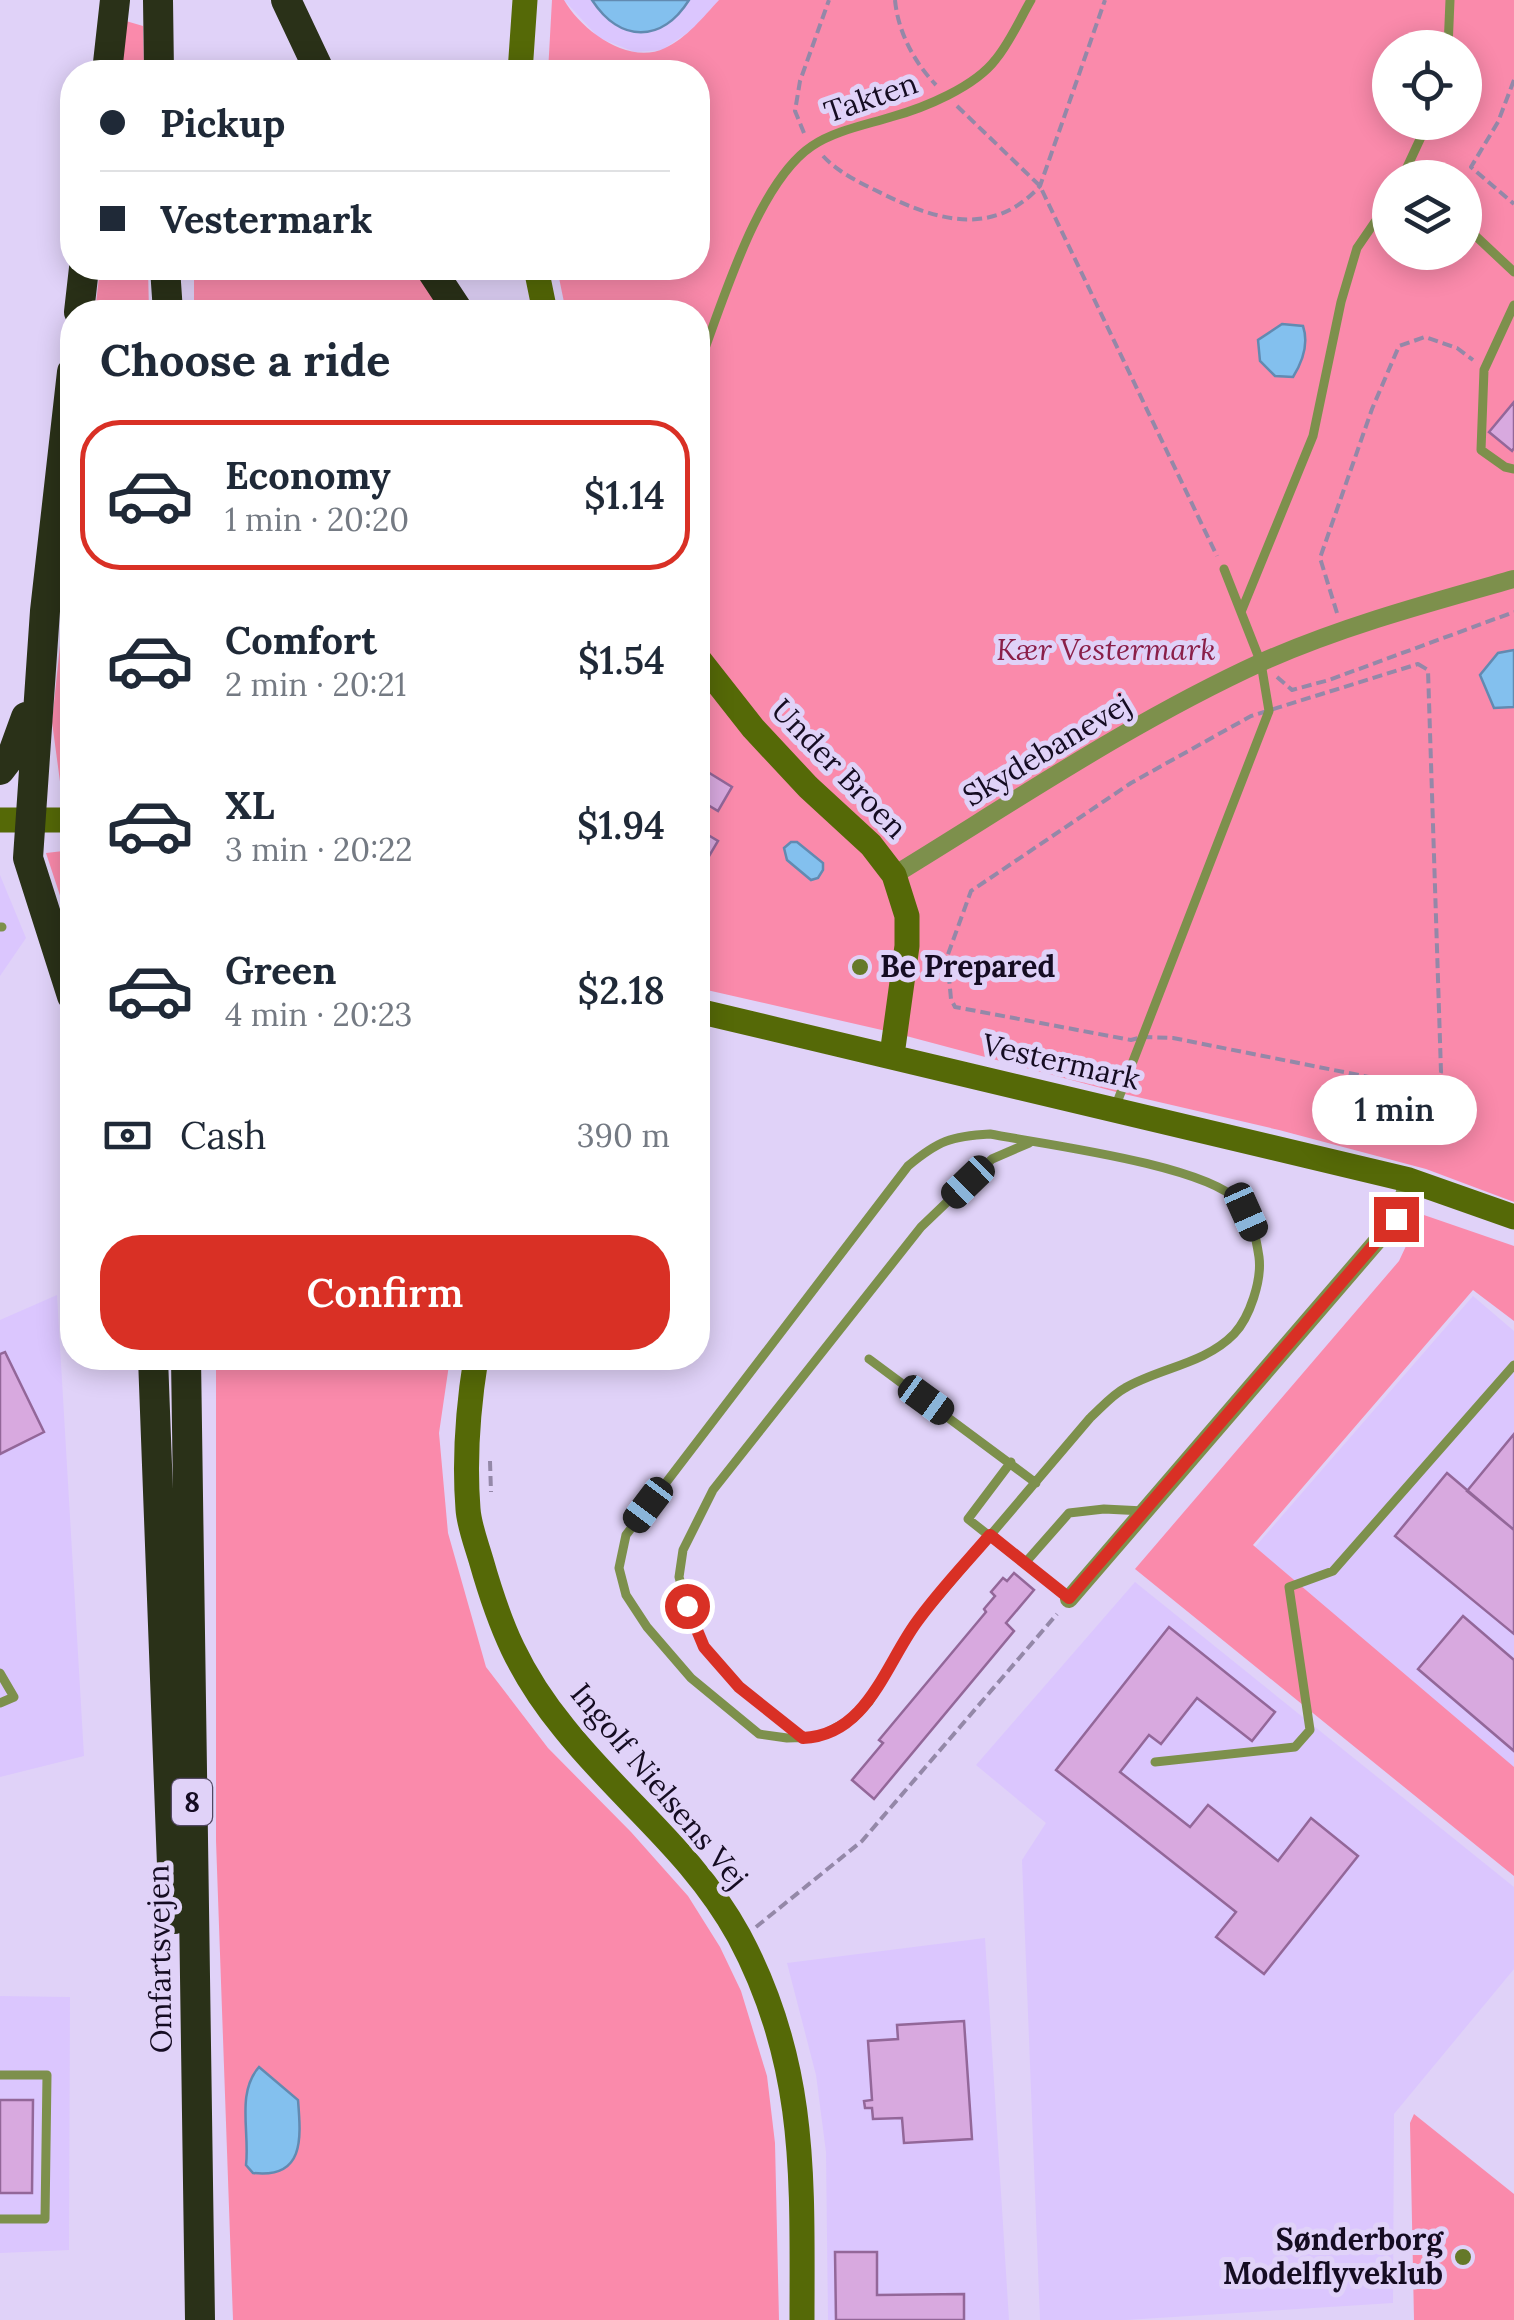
<!DOCTYPE html>
<meta charset="utf-8">
<style>
body{margin:0;font-family:Lora,serif;background:#f2f2f3;color:#1f2937;height:100vh;display:flex;flex-direction:column;font-size:38px;white-space:nowrap}
*{box-sizing:border-box;margin:0}
p{font-size:32px;color:#747a83}
.icon{flex:none;width:55px;height:55px;fill:none;stroke:currentColor;stroke-width:2;stroke-linecap:round;stroke-linejoin:round}
.map{position:relative;flex:1;overflow:hidden}
.sheet{position:absolute;left:60px;top:300px;width:650px;height:1070px;display:flex;flex-direction:column;background:#fff;border-radius:40px;box-shadow:0 5px 25px #0003}
.sheet>*{flex:none}
.hud{position:absolute;left:60px;top:60px;width:650px;height:220px;border-radius:40px;box-shadow:0 5px 25px #0003;display:grid;align-content:center;height:220px;padding:0 40px;background:#fff}
.fabs{position:absolute;left:1372px;top:30px;display:grid;gap:20px}
.fabs a{display:grid;place-items:center;width:110px;height:110px;border-radius:50%;background:#fff;box-shadow:0 5px 25px #0003;font-size:50px}
.end{position:absolute;width:45px;height:45px;margin:-22px;border:12px solid #d93025;background:#fff;box-shadow:0 0 0 5px #fff}
.from{border-radius:50%}
.bubble{position:absolute;height:70px;border-radius:35px;background:#fff;box-shadow:0 5px 25px #0003;font-size:32px;font-weight:600;line-height:70px;text-align:center}
.car{position:absolute;width:30px;height:60px;margin:-30px -15px;border-radius:12px;box-shadow:0 0 8px 2px #0007;background:linear-gradient(#222 24%,#8ab4d8 0 40%,#222 0 76%,#8ab4d8 0 86%,#222 0)}
.hud b{display:flex;align-items:center;gap:35px;height:95px;font-size:38px}
.hud b+b{border-top:2px solid #e0e1e3}
.hud i{width:25px;height:25px;background:#1f2937}
ul{padding:0;list-style:none}
li{display:flex;align-items:center;gap:30px;height:150px;margin:0 20px 15px;padding:0 20px;border:5px solid transparent;border-radius:40px}
li div{flex:1}
li b{display:block;font-size:38px}
li em{font-style:normal;font-weight:600}
li.selected{border-color:#d93025}
li>.icon{width:90px;height:90px;stroke-width:1.5}
h2{padding:0 40px;font-size:45px;line-height:120px}
.pay{display:flex;align-items:center;gap:25px;height:110px;padding:0 40px;font-size:38px}
.pay p{margin-inline-start:auto}
.button{display:flex;gap:20px;margin-top:auto;padding:20px 40px}
.button a{flex:1;height:115px;border-radius:40px;background:#d93025;color:#fff;font-size:40px;font-weight:600;line-height:115px;text-align:center}
.map>svg:first-child{display:block}
.built{fill:#dbc6fe}
.green{fill:#fa8aab;fill-rule:evenodd}
.water{fill:#83c0ee;stroke:#628ab1;stroke-width:2.5}
.building{fill:#d8a9df;stroke:#936799;stroke-width:2.5}
.lines{fill:none;stroke-linecap:round;stroke-linejoin:round}
.path{stroke:#9488a8;stroke-width:4;stroke-dasharray:10 5;stroke-linecap:butt}
.lane{stroke:#7d904c;stroke-width:9}
.street{stroke:#7d904c;stroke-width:18}
.secondary{stroke:#556907;stroke-width:25}
.highway{stroke:#2a3118;stroke-width:30}
.route{stroke:#d93025;stroke-width:12}
.poi-dot{fill:#657929;stroke:#e0d2f8;stroke-width:4}
.labels{text-anchor:middle;stroke-width:10;stroke-linejoin:round;paint-order:stroke}
.shield{fill:#e0d2f8;stroke:#524762;stroke-width:2.5}
.shield-label{font-size:28px;font-weight:bold;fill:#150c22}
.street-label{font-size:30px;fill:#150c22;stroke:#e0d2f8}
.park-label{font-size:30px;font-style:italic;fill:#8a1f49;stroke:#e0d2f8}
.poi-label{font-size:30px;font-weight:bold;fill:#150c22;stroke:#e0d2f8;text-anchor:start}
</style>
<div class="map">
<svg width="1514" height="2320" viewBox="0 0 1514 2320">
<rect width="100%" height="100%" fill="#e0d2f8"/>
<path class="built" d="M 564,0 L 719,0 L 693,29 L 662,50 L 635,52 L 599,38 Z
M 0,875 L 26,938 L 0,976 Z
M 57,1295 L 84,1756 L 0,1777 L 0,1320 Z
M 1473,1296 L 1514,1331 L 1514,1771 L 1255,1547 Z
M 1135,1582 L 1514,1887 L 1514,1969 L 1394,2114 L 1393,2303 L 1126,2320 L 1040,2320 L 1022,1860 L 1046,1823 L 976,1765 Z
M 985,1938 L 1009,2320 L 828,2320 L 826,2152 L 816,2075 L 787,1963 Z
M 0,1996 L 70,1997 L 69,2250 L 0,2253 Z"/>
<path class="green" d="M 552,0 L 564,0 C 581,30 629,66 665,48 C 687,38 703,17 719,0 L 1514,0 L 1514,1202 L 1426,1169 L 1279,1130 L 1120,1093 L 895,1033 L 698,988 L 698,312 L 566,312 L 557,268 L 698,268 L 698,72 L 548,72 ZM 1390,48 L 1465,48 L 1465,122 L 1390,122 ZM 1390,178 L 1465,178 L 1465,252 L 1390,252 Z
M 126,21 L 143,26 L 144,72 L 121,72 Z
M 100,268 L 148,268 L 149,312 L 95,312 Z
M 194,268 L 416,268 L 446,312 L 194,312 Z
M 72,530 L 72,790 L 61,789 L 52,722 Z
M 72,850 L 72,932 L 46,853 Z
M 1421,1214 L 1514,1246 L 1514,1321 L 1473,1290 L 1253,1545 L 1514,1767 L 1514,1876 L 1135,1569 L 1399,1261 Z
M 216,1358 L 450,1358 L 439,1433 L 448,1533 L 486,1667 L 548,1748 L 631,1832 L 688,1896 L 720,1947 L 741,1991 L 767,2076 L 775,2143 L 779,2320 L 233,2320 L 216,1841 Z
M 1414,2114 L 1514,2194 L 1514,2320 L 1414,2320 L 1410,2123 Z"/>
<path class="water" d="M 592,0 L 689,0 C 662,43 620,43 592,0 Z
M 1282,324 L 1303,326 C 1309,344 1303,361 1293,377 L 1275,376 L 1260,361 L 1258,340 Z
M 1514,650 L 1514,707 L 1494,708 L 1480,675 L 1498,653 Z
M 791,842 L 797,842 L 823,863 L 823,870 L 818,878 L 811,880 L 787,860 L 784,848 Z
M 259,2067 L 298,2100 C 301,2138 305,2179 253,2173 L 246,2165 C 250,2133 236,2093 259,2067 Z"/>
<path class="building" d="M 1514,402 L 1514,448 L 1512,451 L 1489,432 Z
M 698,766 L 732,787 L 718,811 L 698,799 Z
M 698,829 L 718,841 L 698,875 Z
M 5,1352 L 44,1432 L 0,1454 L 0,1354 Z
M 1514,1434 L 1514,1530 L 1467,1491 Z
M 1447,1473 L 1514,1530 L 1514,1634 L 1395,1536 Z
M 1014,1573 L 1034,1590 L 1006,1623 L 1014,1631 L 874,1799 L 852,1780 L 883,1743 L 879,1740 L 986,1612 L 984,1609 L 995,1596 L 991,1592 L 1003,1578 L 1007,1581 Z
M 1463,1616 L 1514,1660 L 1514,1751 L 1418,1669 Z
M 1169,1627 L 1275,1712 L 1252,1741 L 1197,1698 L 1161,1744 L 1149,1735 L 1120,1772 L 1190,1827 L 1208,1805 L 1278,1861 L 1311,1818 L 1358,1856 L 1264,1974 L 1216,1937 L 1236,1912 L 1056,1770 Z
M 964,2021 L 972,2139 L 904,2143 L 902,2118 L 873,2119 L 872,2108 L 865,2108 L 864,2101 L 872,2100 L 868,2041 L 898,2039 L 897,2025 Z
M 0,2100 L 33,2100 L 32,2193 L 0,2193 Z
M 835,2252 L 877,2252 L 877,2295 L 964,2294 L 964,2320 L 836,2320 Z"/>
<g class="lines">
<path class="path" d="M 895,0 C 898,32 914,62 936,85
M 1514,80 L 1498,122 L 1471,167 L 1514,204
M 957,106 L 1040,186 L 1217,556
M 804,133 L 795,111 L 800,81 L 829,0
M 823,156 C 837,171 856,181 875,190 C 932,219 991,240 1040,186 L 1105,0
M 1337,613 L 1320,558 L 1372,409 L 1399,346 L 1425,337 L 1457,348 L 1473,360
M 1418,664 L 1428,670 L 1441,1072 L 1434,1090 L 1173,1038 L 1142,1037 L 1131,1040 L 955,1007 L 951,999 L 947,957 L 971,891 L 1131,783 L 1251,716 Z
M 1277,677 L 1292,690 L 1329,680 L 1514,612
M 490,1461 L 491,1492
M 756,1927 L 862,1841 L 1057,1614"/>
<path class="lane" d="M 1448,48 L 1450,0
M 1402,178 L 1428,122
M 1465,226 L 1514,272
M 1514,305 L 1484,370 L 1481,450 L 1505,467 L 1514,469
M 698,367 C 722,305 757,183 812,146 C 834,131 865,125 891,117 C 924,108 975,87 996,59 C 1010,42 1020,19 1031,0
M 1241,612 L 1313,436 L 1341,302 L 1357,248 L 1390,200
M 0,927 L 2,927
M 1116,1105 L 1269,711 L 1261,663 L 1224,569
M 990,1134 C 1043,1144 1205,1165 1238,1201 C 1252,1217 1256,1237 1259,1257 C 1262,1280 1250,1317 1234,1334 C 1205,1364 1159,1368 1125,1388 C 1112,1395 1101,1408 1090,1418 L 914,1625 L 869,1702 L 854,1718 L 818,1737 L 787,1738 L 759,1734 L 691,1678 L 647,1627 L 626,1595 L 619,1568 L 626,1535 L 908,1166 C 938,1141 951,1136 990,1134 Z
M 869,1359 L 1036,1483
M 1011,1462 L 968,1519 L 1069,1599
M 1025,1563 L 1069,1513 L 1104,1509 L 1144,1511
M 0,1673 L 14,1697 L 0,1703
M 803,1738 L 739,1687 L 704,1647 L 687,1606 L 679,1577 L 683,1550 L 713,1490 L 921,1227 L 992,1159 L 1029,1143
M 1155,1762 L 1295,1747 L 1310,1730 L 1289,1587 L 1333,1571 L 1514,1365
M 0,2075 L 47,2075 L 45,2219 L 0,2219"/>
<path class="street" d="M 894,875 C 1015,801 1133,721 1262,662 C 1343,626 1429,603 1514,579
M 1069,1599 L 1396,1219 L 1409,1180"/>
<path class="secondary" d="M 520,72 L 525,0
M 536,268 L 545,312
M 698,658 L 753,728 L 808,787 L 871,845 L 894,875 L 907,916 L 907,946 L 892,1055
M 0,820 L 72,820
M 698,1011 L 1409,1180 L 1514,1217
M 476,1358 C 468,1408 464,1458 468,1509 C 469,1525 476,1543 481,1560 C 500,1627 519,1673 564,1728 C 622,1801 693,1852 739,1936 C 808,2065 802,2180 802,2320"/>
<path class="highway" d="M 158,0 L 159,72
M 286,0 L 320,72
M 107,72 L 115,0
M 165,268 L 168,312
M 430,268 L 459,312
M 79,312 L 84,268
M 72,372 L 45,611 L 28,858 L 72,996
M 0,770 L 13,753 L 26,717
M 153,1358 L 174,1919
M 186,1358 L 200,2320"/>
</g>
<g class="lines">
<path class="route" d="M 687,1606 L 704,1647 L 739,1687 L 803,1738 C 866,1736 885,1666 916,1623 C 938,1592 965,1564 990,1535 L 1069,1598 L 1396,1219"/>
</g>
<g class="poi-dot">
<circle cx="860" cy="967" r="10"/>
<circle cx="1463" cy="2257" r="10"/>
</g>
<g class="labels">
<rect class="shield" x="172" y="1779" width="40" height="46" rx="8"/>
<g class="shield-label">
<text x="192" y="1812">8</text>
</g>
<g class="street-label">
<text transform="translate(871 98) rotate(-19)" y="10">Takten</text>
<text transform="translate(1047 750) rotate(-31)" y="10">Skydebanevej</text>
<text transform="translate(839 769) rotate(46)" y="10">Under Broen</text>
<text transform="translate(1061 1062) rotate(13)" y="10">Vestermark</text>
<text transform="translate(659 1786) rotate(50)" y="10">Ingolf Nielsens Vej</text>
<text transform="translate(160 1959) rotate(-91)" y="10">Omfartsvejen</text>
</g>
<g class="park-label">
<text x="1106" y="660">Kær Vestermark</text>
</g>
<g class="poi-label">
<text x="880" y="977">Be Prepared</text>
<text x="1443" y="2250" text-anchor="end">Sønderborg<tspan x="1443" dy="34">Modelflyveklub</tspan></text>
</g>
</g>
</svg>
<div class="fabs">
<a><svg class="icon" aria-label="locate" viewBox="0 0 24 24"><circle cx="12" cy="12" r="6"/><path d="M12 2v4M12 18v4M2 12h4M18 12h4"/></svg></a>
<a><svg class="icon" aria-label="layers" viewBox="0 0 24 24"><path d="M12 4l9 5-9 5-9-5zM3 14l9 5 9-5"/></svg></a>
</div>
<i class="end from" style="left:687px;top:1606px"></i>
<i class="end" style="left:1396px;top:1219px"></i>
<div class="bubble" style="left:1312px;top:1075px;width:165px">1 min</div>
<i class="car" style="left:968px;top:1182px;rotate:226deg"></i>
<i class="car" style="left:1246px;top:1212px;rotate:156deg"></i>
<i class="car" style="left:926px;top:1400px;rotate:126deg"></i>
<i class="car" style="left:648px;top:1505px;rotate:217deg"></i>
<div class="hud">
<b><i class="from"></i>Pickup</b>
<b><i></i>Vestermark</b>
</div>
<section class="sheet">
<h2>Choose a ride</h2>
<ul>
<li class="selected"><svg class="icon" aria-label="car" viewBox="0 0 24 24"><path d="M5 17H2v-5l4-1 3-4h7l3 4 3 1v5h-3M9 17h6M6 11h13"/><circle cx="7" cy="17" r="2"/><circle cx="17" cy="17" r="2"/></svg><div><b>Economy</b><p>1 min · 20:20</p></div><em>$1.14</em></li>
<li><svg class="icon" aria-label="car" viewBox="0 0 24 24"><path d="M5 17H2v-5l4-1 3-4h7l3 4 3 1v5h-3M9 17h6M6 11h13"/><circle cx="7" cy="17" r="2"/><circle cx="17" cy="17" r="2"/></svg><div><b>Comfort</b><p>2 min · 20:21</p></div><em>$1.54</em></li>
<li><svg class="icon" aria-label="car" viewBox="0 0 24 24"><path d="M5 17H2v-5l4-1 3-4h7l3 4 3 1v5h-3M9 17h6M6 11h13"/><circle cx="7" cy="17" r="2"/><circle cx="17" cy="17" r="2"/></svg><div><b>XL</b><p>3 min · 20:22</p></div><em>$1.94</em></li>
<li><svg class="icon" aria-label="car" viewBox="0 0 24 24"><path d="M5 17H2v-5l4-1 3-4h7l3 4 3 1v5h-3M9 17h6M6 11h13"/><circle cx="7" cy="17" r="2"/><circle cx="17" cy="17" r="2"/></svg><div><b>Green</b><p>4 min · 20:23</p></div><em>$2.18</em></li>
</ul>
<div class="pay"><svg class="icon" aria-label="cash" viewBox="0 0 24 24"><path d="M3 7h18v10H3z"/><circle cx="12" cy="12" r="2"/></svg>Cash<p>390 m</p></div>
<div class="button"><a>Confirm</a></div>
</section>
</div>
